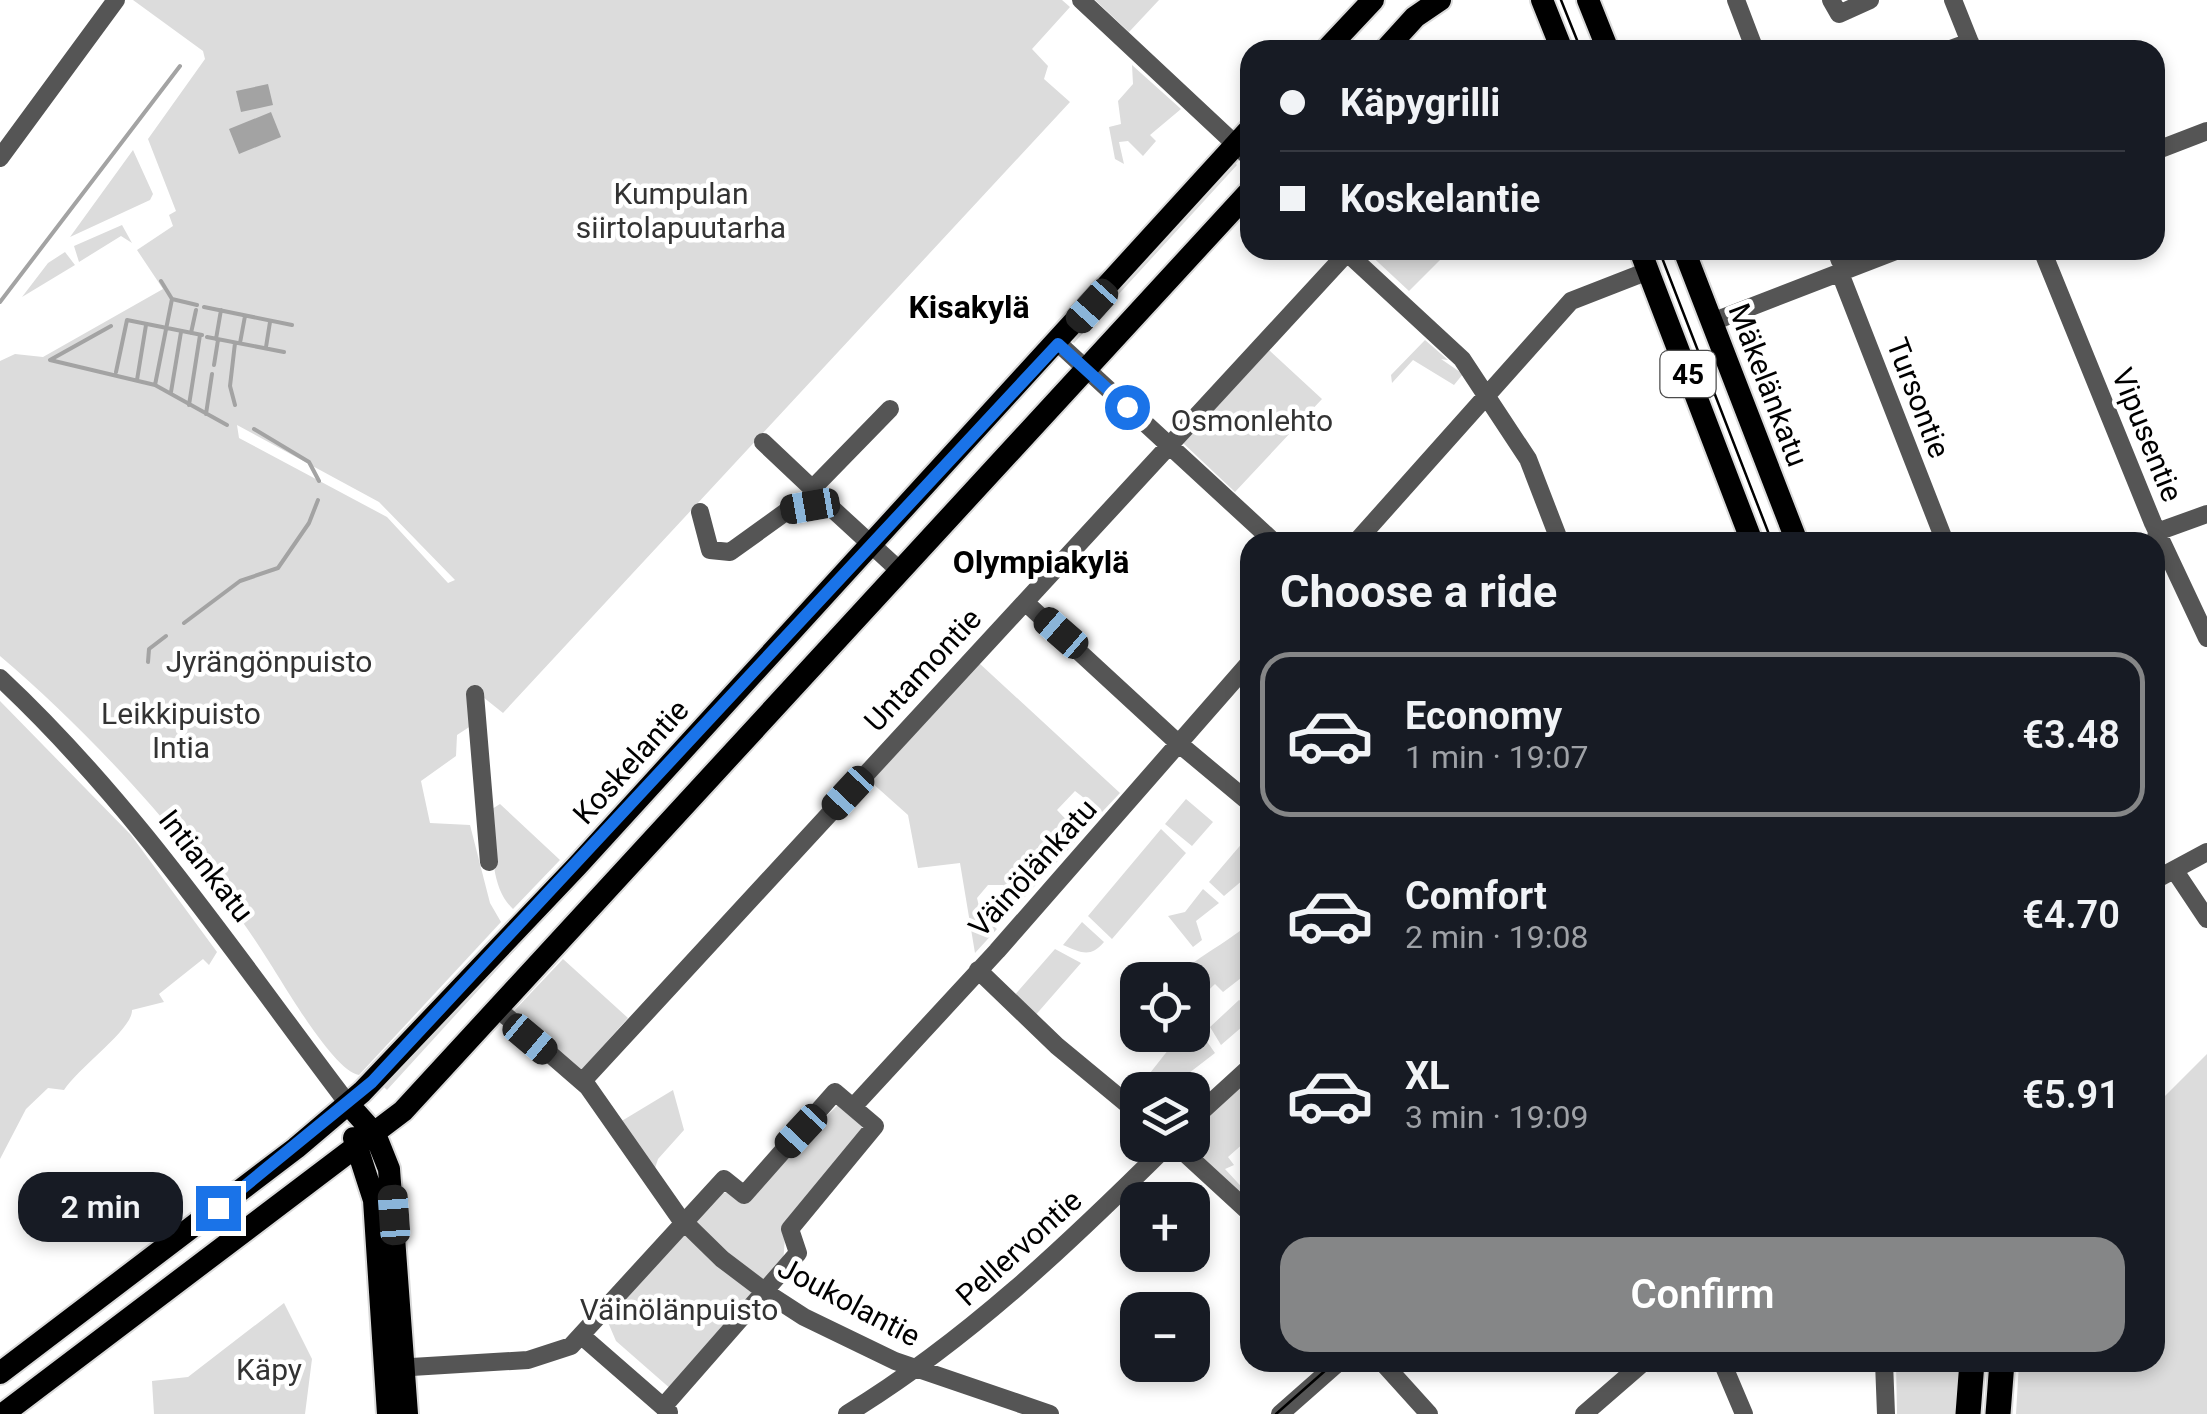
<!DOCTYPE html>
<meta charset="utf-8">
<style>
body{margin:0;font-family:Roboto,sans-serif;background:#20242c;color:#f1f3f6;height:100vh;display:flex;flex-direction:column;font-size:38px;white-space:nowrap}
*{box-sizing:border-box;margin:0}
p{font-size:32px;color:#9ea1a6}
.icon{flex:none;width:55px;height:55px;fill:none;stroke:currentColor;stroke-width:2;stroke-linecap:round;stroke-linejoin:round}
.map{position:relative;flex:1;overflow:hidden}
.sheet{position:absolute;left:1240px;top:532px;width:925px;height:840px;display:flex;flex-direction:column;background:#171b24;border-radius:30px;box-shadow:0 5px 15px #0003}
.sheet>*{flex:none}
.guide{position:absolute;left:1240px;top:40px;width:925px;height:220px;border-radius:30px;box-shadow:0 5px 15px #0003;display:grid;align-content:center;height:220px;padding:0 40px;background:#171b24}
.tools{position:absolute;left:1120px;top:962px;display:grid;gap:20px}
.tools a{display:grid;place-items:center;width:90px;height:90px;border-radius:20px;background:#171b24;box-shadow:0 5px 15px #0003;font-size:50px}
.end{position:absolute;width:45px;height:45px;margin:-22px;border:12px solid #1a73e8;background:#fff;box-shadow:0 0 0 5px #fff}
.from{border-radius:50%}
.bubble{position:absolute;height:70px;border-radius:30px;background:#171b24;box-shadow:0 5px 15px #0003;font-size:32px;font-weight:600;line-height:70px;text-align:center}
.car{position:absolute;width:30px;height:60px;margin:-30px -15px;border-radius:12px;box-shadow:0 0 8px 2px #0007;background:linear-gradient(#222 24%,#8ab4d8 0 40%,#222 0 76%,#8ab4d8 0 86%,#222 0)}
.guide b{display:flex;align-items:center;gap:35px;height:95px;font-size:38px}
.guide b+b{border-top:2px solid #363941}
.guide i{width:25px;height:25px;background:#f1f3f6}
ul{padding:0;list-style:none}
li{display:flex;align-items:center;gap:30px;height:165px;margin:0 20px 15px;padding:0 20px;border:5px solid transparent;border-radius:30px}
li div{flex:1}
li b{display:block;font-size:38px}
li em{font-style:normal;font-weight:600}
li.active{border-color:#858687}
li>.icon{width:90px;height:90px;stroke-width:1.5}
h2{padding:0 40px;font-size:45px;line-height:120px}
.button{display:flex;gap:20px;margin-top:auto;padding:20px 40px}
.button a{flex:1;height:115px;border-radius:30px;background:#858687;color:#fff;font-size:40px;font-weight:600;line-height:115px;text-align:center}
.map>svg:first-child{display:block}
.green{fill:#dcdcdc;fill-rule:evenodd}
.water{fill:#a3a3a3}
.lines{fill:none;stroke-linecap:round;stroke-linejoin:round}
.stream{stroke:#a3a3a3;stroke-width:4}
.major-casing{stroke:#dbdbdb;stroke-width:26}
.highway-casing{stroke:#dbdbdb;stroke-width:29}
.minor{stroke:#555;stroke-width:18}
.major{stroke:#000;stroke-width:22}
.highway{stroke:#000;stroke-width:25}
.tram{stroke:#000;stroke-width:2.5}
.route{stroke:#1a73e8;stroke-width:12}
.labels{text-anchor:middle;stroke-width:9;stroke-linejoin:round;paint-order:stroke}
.shield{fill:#fff;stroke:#4c4c4c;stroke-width:2.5}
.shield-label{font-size:28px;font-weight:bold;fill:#000}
.park-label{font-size:30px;fill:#333;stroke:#fff}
.street-label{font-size:30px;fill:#000;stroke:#fff}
.neighbourhood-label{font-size:32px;font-weight:bold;fill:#000;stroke:#fff}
</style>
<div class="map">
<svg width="2207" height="1414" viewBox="0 0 2207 1414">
<rect width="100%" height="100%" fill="#fff"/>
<path class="green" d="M 133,0 L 1062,0 L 1070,7 L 1032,49 L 1048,66 L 1044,79 L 1070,102 L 503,713 L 483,697 L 483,718 L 457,735 L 456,756 L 421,781 L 430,823 L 470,825 L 490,903 L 501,922 L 359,1075 C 333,1071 282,981 266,957 C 200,853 98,739 0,656 L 0,361 L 15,354 L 43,357 L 163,289 L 137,250 L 173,226 L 169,215 L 176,211 L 148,139 L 205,59 L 203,51 ZM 237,425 L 379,502 L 455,580 L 448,583 L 387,517 L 239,438 Z
M 1095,0 L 1159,0 L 1129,32 Z
M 1132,65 L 1181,109 L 1150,135 L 1156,141 L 1143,156 L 1128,141 L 1119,142 L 1124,164 L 1115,159 L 1109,127 L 1121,124 L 1118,101 L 1133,84 Z
M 133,150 L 153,194 L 150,200 L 70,237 Z
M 1233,161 L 1237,165 L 1074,343 L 1070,339 Z
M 122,225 L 132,243 L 121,236 L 79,262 L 74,246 Z
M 1365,250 L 1450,250 L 1409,291 Z
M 65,252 L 75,265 L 22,297 L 48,263 Z
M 1425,340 L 1448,360 L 1441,359 L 1463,374 L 1454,385 L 1413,360 L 1392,383 L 1391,375 Z
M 1269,350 L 1322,399 L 1235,492 L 1183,443 Z
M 979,663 L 1120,793 L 1102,812 L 1075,791 L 1057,810 L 1077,831 L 1077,840 L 1021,901 L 1003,885 L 988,885 L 977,898 L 981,915 L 997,929 L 975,953 L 960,863 L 918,868 L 908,815 L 871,782 Z
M 0,701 L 131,835 L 217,952 L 209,965 L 203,959 L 159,994 L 164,1002 L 132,1010 C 133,1029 79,1067 64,1090 L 48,1088 L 26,1109 L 0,1159 Z
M 1186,799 L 1213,822 L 1192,846 L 1165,824 Z
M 500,804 L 560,860 L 513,909 C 488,886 493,840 492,809 Z
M 1161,829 L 1186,853 L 1112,939 L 1088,916 Z
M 1250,834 L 1250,874 L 1224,896 L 1209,882 Z
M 1203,889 L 1219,903 L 1196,921 L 1202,940 L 1193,947 L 1168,916 L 1185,912 Z
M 1082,922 L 1104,942 C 1090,958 1082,953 1063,945 Z
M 1250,923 L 1250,971 L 1223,992 L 1215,984 L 1193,1005 L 1192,980 L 1173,980 C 1197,956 1224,945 1250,923 Z
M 521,938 L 525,939 L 387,1090 L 384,1087 Z
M 1055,949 L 1081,963 L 1033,1018 L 1012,998 Z
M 563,959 L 628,1018 L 578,1074 L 513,1012 Z
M 1239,1000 L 1250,1008 L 1250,1020 L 1221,1045 L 1210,1027 Z
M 1194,1023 L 1215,1053 L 1167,1090 L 1150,1073 L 1180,1035 L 1192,1035 Z
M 2207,1054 L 2207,1414 L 2016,1414 L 2019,1363 L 2155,1362 L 2155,1106 Z
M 1250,1077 L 1250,1147 L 1245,1142 L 1228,1157 L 1234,1165 L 1225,1169 L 1250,1196 L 1250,1204 L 1187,1145 L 1192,1145 L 1193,1129 Z
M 673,1090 L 684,1130 L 658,1159 L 653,1174 L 620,1122 Z
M 840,1103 L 863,1121 L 862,1133 L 786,1224 L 783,1264 L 764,1283 L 694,1224 L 722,1193 L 730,1192 L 741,1200 Z
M 681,1232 L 754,1293 L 672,1390 L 616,1341 L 607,1320 Z
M 284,1303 L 312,1359 L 305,1414 L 154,1414 L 152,1381 L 188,1377 Z
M 1896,1363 L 1959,1363 L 1956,1414 L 1897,1414 Z"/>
<path class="water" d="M 268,84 L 273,105 L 241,112 L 236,91 Z
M 271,112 L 281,137 L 239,154 L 229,129 Z"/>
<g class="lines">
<path class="stream" d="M 172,299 L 197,305
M 0,302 L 180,66
M 204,307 L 292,325
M 191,333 L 196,310
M 207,337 L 284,352
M 216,339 L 221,310
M 235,343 L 230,386 L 235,405
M 240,343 L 245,316
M 266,347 L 270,322
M 50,360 L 155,385 L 227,425
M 50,360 L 111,326
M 214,365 L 218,340
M 116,372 L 127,320 L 202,335
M 137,380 L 146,325
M 155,385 L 172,299 L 161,281
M 171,392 L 181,332
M 189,405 L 200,335
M 206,414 L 212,374
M 254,429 L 309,462 L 319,481
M 184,623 L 240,581 L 278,568 L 309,523 L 318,500
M 148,662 L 149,649 L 166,636"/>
<g class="major-casing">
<path id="major" d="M 1542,0 L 1562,50
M 1588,0 L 1608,50
M 1326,50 L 1373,0
M 1385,50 L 1415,17 L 1440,0
M 1640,250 L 1752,542
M 1684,250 L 1797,542
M 349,1105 L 375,1134 L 389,1169 L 407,1414
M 354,1138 L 374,1200 L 388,1414
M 0,1373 L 296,1148 L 362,1092 L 577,866 L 1250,129
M 3,1414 L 403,1111 L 1250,191"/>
</g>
<g class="highway-casing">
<path id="highway" d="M 1968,1414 L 1972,1362
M 1998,1414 L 2002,1362"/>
</g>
<path class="minor" d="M 1081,0 L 1250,158
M 1736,0 L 1755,50
M 1831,0 L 1839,14 L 1870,0
M 1953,0 L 1973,50
M 1948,50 L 1970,42
M 2155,151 L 2207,131
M 0,158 L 116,0
M 1344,250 L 1462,359 L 1528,459 L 1560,542
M 1836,250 L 1840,261
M 2042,250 L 2153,523 L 2207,638
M 1840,273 L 1945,542
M 1712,322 L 1898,250
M 1058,343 L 1274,542
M 763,442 L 818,494
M 812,489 L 890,409
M 700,512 L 710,550 L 730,552 L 787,511 L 825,502 L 899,570
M 1356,542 L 1571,301 L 1648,271
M 2155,543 L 2157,532 L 2207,514
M 1025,602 L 1178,743 L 1250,803
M 0,678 C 136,805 237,958 349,1105
M 475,694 L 489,862
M 2175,871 L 2207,919
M 2155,880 L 2207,852
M 978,970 L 1057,1046 L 1138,1113
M 498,1009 L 588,1087 L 679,1217 L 722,1259 L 767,1293 L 804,1317 L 895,1361 L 1050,1414
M 582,1082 L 1347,253
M 853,1107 L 997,951 L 1250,662
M 1192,1120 L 1250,1067
M 1176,1145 L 1250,1213
M 583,1337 L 669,1412
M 1382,1362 L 1429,1414
M 1722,1362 L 1744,1414
M 1884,1362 L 1886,1414
M 395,1368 L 528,1360 L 571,1346 L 724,1179 L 744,1195 L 835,1092 L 875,1126 L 790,1229 L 798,1253 L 663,1407
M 847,1414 C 968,1340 1068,1244 1168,1145
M 1280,1414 L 1339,1362
M 1584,1414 L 1644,1362"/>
<use href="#major" class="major"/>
<use href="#highway" class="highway"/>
<path class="tram" d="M 1561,0 L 1581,50
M 1659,250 L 1772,542
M 1276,1414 L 1335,1362"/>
</g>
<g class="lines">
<path class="route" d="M 218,1208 L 372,1082 L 1058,344 L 1127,407"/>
</g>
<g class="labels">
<rect class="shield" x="1660.5" y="351" width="55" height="46" rx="8"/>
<g class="shield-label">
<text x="1688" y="384">45</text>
</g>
<g class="park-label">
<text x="681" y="204">Kumpulan<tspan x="681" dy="34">siirtolapuutarha</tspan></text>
<text x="1252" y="431">Osmonlehto</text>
<text x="269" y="672">Jyrängönpuisto</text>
<text x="181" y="724">Leikkipuisto<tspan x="181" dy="34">Intia</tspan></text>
<text x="679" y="1320">Väinölänpuisto</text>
<text x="269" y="1380">Käpy</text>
</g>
<g class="street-label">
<text transform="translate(1768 385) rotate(69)" y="10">Mäkelänkatu</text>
<text transform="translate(1918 398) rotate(69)" y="10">Tursontie</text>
<text transform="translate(2147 435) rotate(68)" y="10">Vipusentie</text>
<text transform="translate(923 670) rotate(-47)" y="10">Untamontie</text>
<text transform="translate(631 762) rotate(-48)" y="10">Koskelantie</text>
<text transform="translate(206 866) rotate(52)" y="10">Intiankatu</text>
<text transform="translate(1033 868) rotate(-48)" y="10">Väinölänkatu</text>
<text transform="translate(1019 1248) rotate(-42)" y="10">Pellervontie</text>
<text transform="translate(849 1302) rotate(28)" y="10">Joukolantie</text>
</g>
<g class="neighbourhood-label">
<text x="969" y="318">Kisakylä</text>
<text x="1041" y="573">Olympiakylä</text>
</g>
</g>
</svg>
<div class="tools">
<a><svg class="icon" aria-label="locate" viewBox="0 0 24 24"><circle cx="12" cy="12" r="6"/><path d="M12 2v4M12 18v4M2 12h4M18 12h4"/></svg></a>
<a><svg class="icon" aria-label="layers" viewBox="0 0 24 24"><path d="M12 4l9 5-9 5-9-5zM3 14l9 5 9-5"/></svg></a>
<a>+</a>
<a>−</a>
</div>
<i class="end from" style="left:1127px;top:407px"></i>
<i class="end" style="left:218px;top:1208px"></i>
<div class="bubble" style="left:18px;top:1172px;width:165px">2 min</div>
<i class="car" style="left:1092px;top:306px;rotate:222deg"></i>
<i class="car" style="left:810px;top:506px;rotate:260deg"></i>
<i class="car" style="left:1061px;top:633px;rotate:311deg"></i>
<i class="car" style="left:848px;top:793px;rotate:223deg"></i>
<i class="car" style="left:530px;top:1039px;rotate:130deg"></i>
<i class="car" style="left:801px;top:1131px;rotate:223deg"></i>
<i class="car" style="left:394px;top:1215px;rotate:356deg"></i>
<div class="guide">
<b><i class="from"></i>Käpygrilli</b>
<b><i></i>Koskelantie</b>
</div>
<section class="sheet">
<h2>Choose a ride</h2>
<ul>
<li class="active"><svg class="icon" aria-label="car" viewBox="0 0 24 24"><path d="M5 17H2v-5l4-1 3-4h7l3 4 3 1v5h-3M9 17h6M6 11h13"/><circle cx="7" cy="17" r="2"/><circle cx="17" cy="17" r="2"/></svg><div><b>Economy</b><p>1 min · 19:07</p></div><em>€3.48</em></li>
<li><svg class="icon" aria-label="car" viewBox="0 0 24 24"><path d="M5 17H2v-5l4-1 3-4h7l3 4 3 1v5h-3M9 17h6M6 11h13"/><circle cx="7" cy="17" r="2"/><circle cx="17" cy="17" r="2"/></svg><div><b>Comfort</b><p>2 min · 19:08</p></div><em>€4.70</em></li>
<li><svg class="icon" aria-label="car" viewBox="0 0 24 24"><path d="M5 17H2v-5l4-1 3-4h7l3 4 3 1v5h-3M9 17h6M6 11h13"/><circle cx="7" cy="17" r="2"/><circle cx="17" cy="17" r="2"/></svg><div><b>XL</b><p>3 min · 19:09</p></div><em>€5.91</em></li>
</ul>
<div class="button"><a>Confirm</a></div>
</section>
</div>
